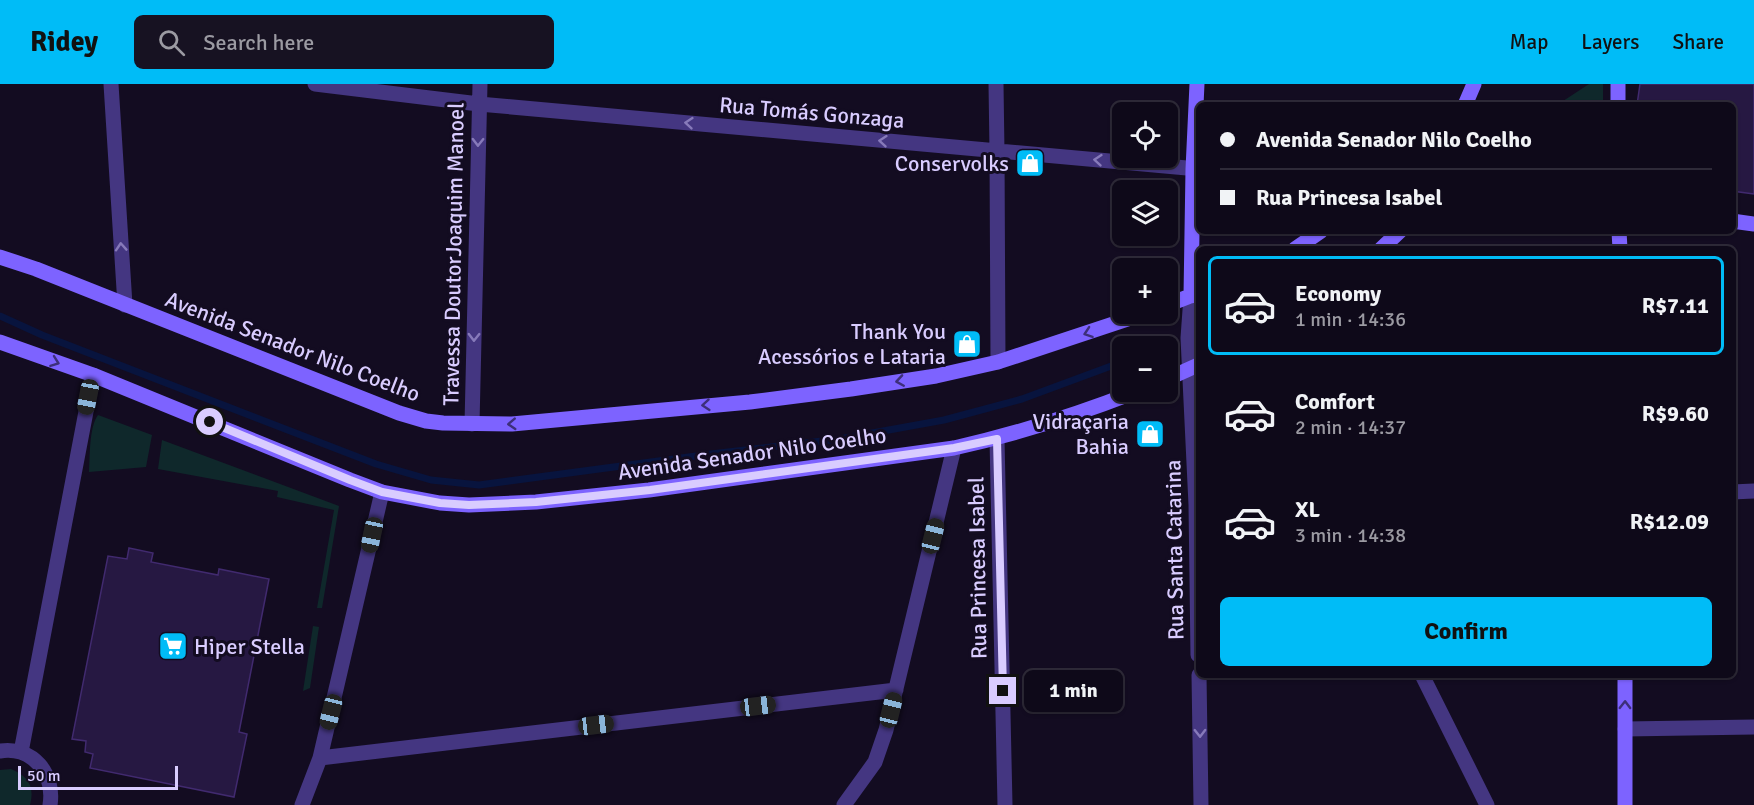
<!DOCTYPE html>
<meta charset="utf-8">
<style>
body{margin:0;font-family:Signika,sans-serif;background:#171222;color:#f1f3f6;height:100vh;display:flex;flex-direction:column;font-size:22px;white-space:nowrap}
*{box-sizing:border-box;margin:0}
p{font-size:20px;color:#9b9aa2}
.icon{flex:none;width:33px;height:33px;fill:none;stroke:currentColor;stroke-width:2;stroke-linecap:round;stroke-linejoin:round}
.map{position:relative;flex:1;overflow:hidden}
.sheet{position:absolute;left:1196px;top:162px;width:540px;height:432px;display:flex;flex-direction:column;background:#0e0919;border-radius:9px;box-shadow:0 2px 4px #0004,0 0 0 2px #2e2a38}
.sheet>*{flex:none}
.banner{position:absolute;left:1196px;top:18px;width:540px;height:132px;border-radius:9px;box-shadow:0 2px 4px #0004,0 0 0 2px #2e2a38;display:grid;align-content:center;height:132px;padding:0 24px;background:#0e0919}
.tools{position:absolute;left:1112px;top:18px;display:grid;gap:12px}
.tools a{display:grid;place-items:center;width:66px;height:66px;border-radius:9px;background:#0e0919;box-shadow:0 2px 4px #0004,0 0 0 2px #2e2a38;font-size:30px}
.scale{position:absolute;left:18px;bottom:15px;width:160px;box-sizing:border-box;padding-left:6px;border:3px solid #d9ccff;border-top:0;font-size:16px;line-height:21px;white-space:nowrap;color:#d9ccff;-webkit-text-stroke:4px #130c21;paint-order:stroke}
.end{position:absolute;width:27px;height:27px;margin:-14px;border:8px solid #d9ccff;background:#111;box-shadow:0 0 0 3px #111}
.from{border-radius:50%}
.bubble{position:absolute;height:42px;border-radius:9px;background:#0e0919;box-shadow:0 2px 4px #0004,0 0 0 2px #2e2a38;font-size:20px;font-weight:800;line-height:42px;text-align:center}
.car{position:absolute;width:18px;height:36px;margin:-18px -9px;border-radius:8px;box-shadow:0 0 4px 2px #0007;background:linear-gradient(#222 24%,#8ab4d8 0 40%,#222 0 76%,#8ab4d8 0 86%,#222 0)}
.banner b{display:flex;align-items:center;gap:21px;height:57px;font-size:22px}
.banner b+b{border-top:2px solid #2e2a38}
.banner i{width:15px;height:15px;background:#f1f3f6}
ul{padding:10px 0 0;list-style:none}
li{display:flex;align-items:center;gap:18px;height:99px;margin:0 12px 9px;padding:0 12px;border:3px solid transparent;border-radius:9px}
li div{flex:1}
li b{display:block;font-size:22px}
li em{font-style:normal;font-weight:800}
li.on{border-color:#00bcf7}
li>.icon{width:54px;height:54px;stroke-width:1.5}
.action{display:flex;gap:12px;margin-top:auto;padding:12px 24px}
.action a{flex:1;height:69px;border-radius:9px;background:#00bcf7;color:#111;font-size:24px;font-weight:800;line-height:69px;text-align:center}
header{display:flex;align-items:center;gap:36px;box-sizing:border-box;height:84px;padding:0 30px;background:#00bcf7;color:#111}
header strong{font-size:28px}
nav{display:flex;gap:33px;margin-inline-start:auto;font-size:21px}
.search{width:420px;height:54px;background:#171222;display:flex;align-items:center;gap:15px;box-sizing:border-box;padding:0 21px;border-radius:9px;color:#9b9aa2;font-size:22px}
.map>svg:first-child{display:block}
.green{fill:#0f282b}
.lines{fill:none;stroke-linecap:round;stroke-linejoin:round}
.stream{stroke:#08143e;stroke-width:7}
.building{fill:#261842;stroke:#412a6f;stroke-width:1.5}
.street{stroke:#443681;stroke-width:15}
.secondary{stroke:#7d63ff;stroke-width:15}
.oneway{stroke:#877aba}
.oneway2{stroke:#3d2f7a}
.route{stroke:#d9ccff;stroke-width:8}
.labels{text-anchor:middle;stroke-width:6;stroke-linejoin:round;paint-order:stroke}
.street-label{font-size:22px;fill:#d9ccff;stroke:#130c21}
.poi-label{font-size:22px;fill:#d9ccff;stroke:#130c21;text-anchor:end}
</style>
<header>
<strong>Ridey</strong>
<div class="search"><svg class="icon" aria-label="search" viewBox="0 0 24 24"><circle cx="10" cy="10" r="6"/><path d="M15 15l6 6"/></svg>Search here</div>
<nav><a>Map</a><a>Layers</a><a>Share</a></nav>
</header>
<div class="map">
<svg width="1754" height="721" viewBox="0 0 1754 721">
<rect width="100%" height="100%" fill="#130c21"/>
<path class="green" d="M 1589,0 L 1603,0 L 1603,21 L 1557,21 Z
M 98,331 L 152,351 L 146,383 L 89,388 C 90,373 89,343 98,331 Z
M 162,356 L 339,422 L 322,524 L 317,524 L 334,426 L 277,413 L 278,407 L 158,385 Z
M 313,542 L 319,543 L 310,604 L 303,607 Z
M 11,685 C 28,692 35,702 30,721 L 0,721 L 0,686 Z"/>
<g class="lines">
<path class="stream" d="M 0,232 L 42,251 L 376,380 L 431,396 L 479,401 L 711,370 L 839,355 L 944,336 L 1022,315 L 1122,278"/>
</g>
<path class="building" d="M 1640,0 L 1754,0 L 1754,110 L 1732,107 L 1732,21 L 1637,21 Z
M 129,464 L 153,469 L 151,478 L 218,491 L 219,485 L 269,495 L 239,648 L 247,650 L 234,713 L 90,684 L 93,670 L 85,668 L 86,657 L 72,655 L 108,472 L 127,475 Z"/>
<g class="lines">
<path class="street" d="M 111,0 L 125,221
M 315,0 L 479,20 L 1198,85
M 996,0 L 997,67 L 998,278
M 1191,212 L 1188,254 L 1196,421 L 1198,571
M 472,340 L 480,0
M 997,355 L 1005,721
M 1732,408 L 1754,407
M 1199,591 L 1201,721
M 1422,591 L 1487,721
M 1625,645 L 1754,643
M 0,667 C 33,662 55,690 50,721
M 21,668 L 93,291
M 320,674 L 896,606
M 302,721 L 320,674 L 382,408
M 844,721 L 875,678 L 886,646 L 954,364"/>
<path class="secondary" d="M 1618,0 L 1618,21
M 1465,21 L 1474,0
M 1732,137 L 1754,140
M 1619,147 L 1620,165
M 1295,165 L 1321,147
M 1381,165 L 1400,147
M 0,173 L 36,185 L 399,329 L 426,337 L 443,339 L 512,340 L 750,318 L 851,305 L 936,292 L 998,278 L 1143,230
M 1191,212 L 1193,85 L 1197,0
M 1167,221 L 1198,209
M 0,258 L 93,291 L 350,396 L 382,408 L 440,419 L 469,421 L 536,418 L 649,406 L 954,364 C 1016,350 1076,331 1135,308
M 1167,295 L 1198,281
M 1625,721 L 1625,591"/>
</g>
<defs><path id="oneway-chevron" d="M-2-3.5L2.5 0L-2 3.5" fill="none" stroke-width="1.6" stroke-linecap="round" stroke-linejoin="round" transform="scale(1.5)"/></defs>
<g class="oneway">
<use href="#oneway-chevron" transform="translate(689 39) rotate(-175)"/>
<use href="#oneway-chevron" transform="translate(883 57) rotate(-175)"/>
<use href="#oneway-chevron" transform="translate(478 58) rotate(91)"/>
<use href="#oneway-chevron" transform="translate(1098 76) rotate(-175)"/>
<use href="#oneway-chevron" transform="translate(121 163) rotate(-94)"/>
<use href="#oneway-chevron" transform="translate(474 253) rotate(91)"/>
<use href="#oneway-chevron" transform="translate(1200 649) rotate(89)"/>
</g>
<g class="oneway2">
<use href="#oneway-chevron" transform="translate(1088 249) rotate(161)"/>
<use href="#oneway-chevron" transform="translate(55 278) rotate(20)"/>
<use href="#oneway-chevron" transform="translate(900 297) rotate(171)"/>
<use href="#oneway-chevron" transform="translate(706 321) rotate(175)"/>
<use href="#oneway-chevron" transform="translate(512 340) rotate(177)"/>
<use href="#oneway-chevron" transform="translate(1625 621) rotate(-89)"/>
</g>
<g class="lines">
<path class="route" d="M 210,338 L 350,396 L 382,408 L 440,419 L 469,421 L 536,418 L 650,406 L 954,364 L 997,355 L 1003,607"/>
</g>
<defs>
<g id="shop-square" transform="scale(1.5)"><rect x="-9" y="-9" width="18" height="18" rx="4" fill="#00bcf7" stroke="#130c21"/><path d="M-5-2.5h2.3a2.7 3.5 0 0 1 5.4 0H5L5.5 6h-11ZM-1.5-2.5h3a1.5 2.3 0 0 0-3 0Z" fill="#fff"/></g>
<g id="supermarket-square" transform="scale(1.5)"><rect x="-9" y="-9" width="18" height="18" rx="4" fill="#00bcf7" stroke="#130c21"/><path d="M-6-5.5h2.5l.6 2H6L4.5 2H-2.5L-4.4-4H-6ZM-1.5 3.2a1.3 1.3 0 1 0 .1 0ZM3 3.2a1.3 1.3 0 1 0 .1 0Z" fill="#fff"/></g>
</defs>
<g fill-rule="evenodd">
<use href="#shop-square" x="1030" y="79"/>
<use href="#shop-square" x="967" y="260"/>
<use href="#shop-square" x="1150" y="350"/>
<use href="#supermarket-square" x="173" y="562"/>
</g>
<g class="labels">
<g class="street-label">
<text transform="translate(812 28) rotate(5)" y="8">Rua Tomás Gonzaga</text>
<text transform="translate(453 170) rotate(-89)" y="8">Travessa DoutorJoaquim Manoel</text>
<text transform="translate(293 262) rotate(21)" y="8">Avenida Senador Nilo Coelho</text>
<text transform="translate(752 369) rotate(-8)" y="8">Avenida Senador Nilo Coelho</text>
<text transform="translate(1174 466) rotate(-91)" y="8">Rua Santa Catarina</text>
<text transform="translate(977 484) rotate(-91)" y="8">Rua Princesa Isabel</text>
</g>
<g class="poi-label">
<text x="1009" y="87">Conservolks</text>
<text x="946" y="255">Thank You<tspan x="946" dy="25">Acessórios e Lataria</tspan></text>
<text x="1129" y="345">Vidraçaria<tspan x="1129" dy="25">Bahia</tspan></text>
<text x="194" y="570" text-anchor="start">Hiper Stella</text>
</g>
</g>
</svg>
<div class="tools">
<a><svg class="icon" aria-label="locate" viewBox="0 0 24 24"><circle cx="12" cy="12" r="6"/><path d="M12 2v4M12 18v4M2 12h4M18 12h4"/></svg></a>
<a><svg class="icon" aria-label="layers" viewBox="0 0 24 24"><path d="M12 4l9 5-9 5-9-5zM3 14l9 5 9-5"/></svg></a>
<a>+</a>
<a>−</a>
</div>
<div class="scale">50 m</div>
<i class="end from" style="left:210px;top:338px"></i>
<i class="end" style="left:1003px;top:607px"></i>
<div class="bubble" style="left:1024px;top:586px;width:99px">1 min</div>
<i class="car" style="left:88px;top:313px;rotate:191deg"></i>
<i class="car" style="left:372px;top:451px;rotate:192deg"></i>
<i class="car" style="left:933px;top:452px;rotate:14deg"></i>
<i class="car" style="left:758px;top:622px;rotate:83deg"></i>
<i class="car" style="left:891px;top:626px;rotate:14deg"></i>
<i class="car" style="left:331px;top:628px;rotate:194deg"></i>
<i class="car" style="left:596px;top:641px;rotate:83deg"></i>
<div class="banner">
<b><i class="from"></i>Avenida Senador Nilo Coelho</b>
<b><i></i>Rua Princesa Isabel</b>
</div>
<section class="sheet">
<ul>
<li class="on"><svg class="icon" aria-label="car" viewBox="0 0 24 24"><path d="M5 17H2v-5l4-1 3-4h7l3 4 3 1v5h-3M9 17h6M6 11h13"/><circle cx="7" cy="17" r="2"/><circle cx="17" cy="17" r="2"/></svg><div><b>Economy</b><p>1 min · 14:36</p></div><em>R$7.11</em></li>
<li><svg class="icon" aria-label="car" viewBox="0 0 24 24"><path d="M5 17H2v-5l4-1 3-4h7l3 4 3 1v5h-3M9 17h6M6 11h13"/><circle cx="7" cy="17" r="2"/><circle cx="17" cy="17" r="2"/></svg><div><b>Comfort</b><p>2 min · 14:37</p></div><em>R$9.60</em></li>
<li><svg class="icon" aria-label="car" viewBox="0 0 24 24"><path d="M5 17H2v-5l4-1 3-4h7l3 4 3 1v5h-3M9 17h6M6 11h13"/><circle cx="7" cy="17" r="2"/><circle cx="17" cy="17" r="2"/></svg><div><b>XL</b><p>3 min · 14:38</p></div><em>R$12.09</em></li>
</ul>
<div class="action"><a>Confirm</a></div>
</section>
</div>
